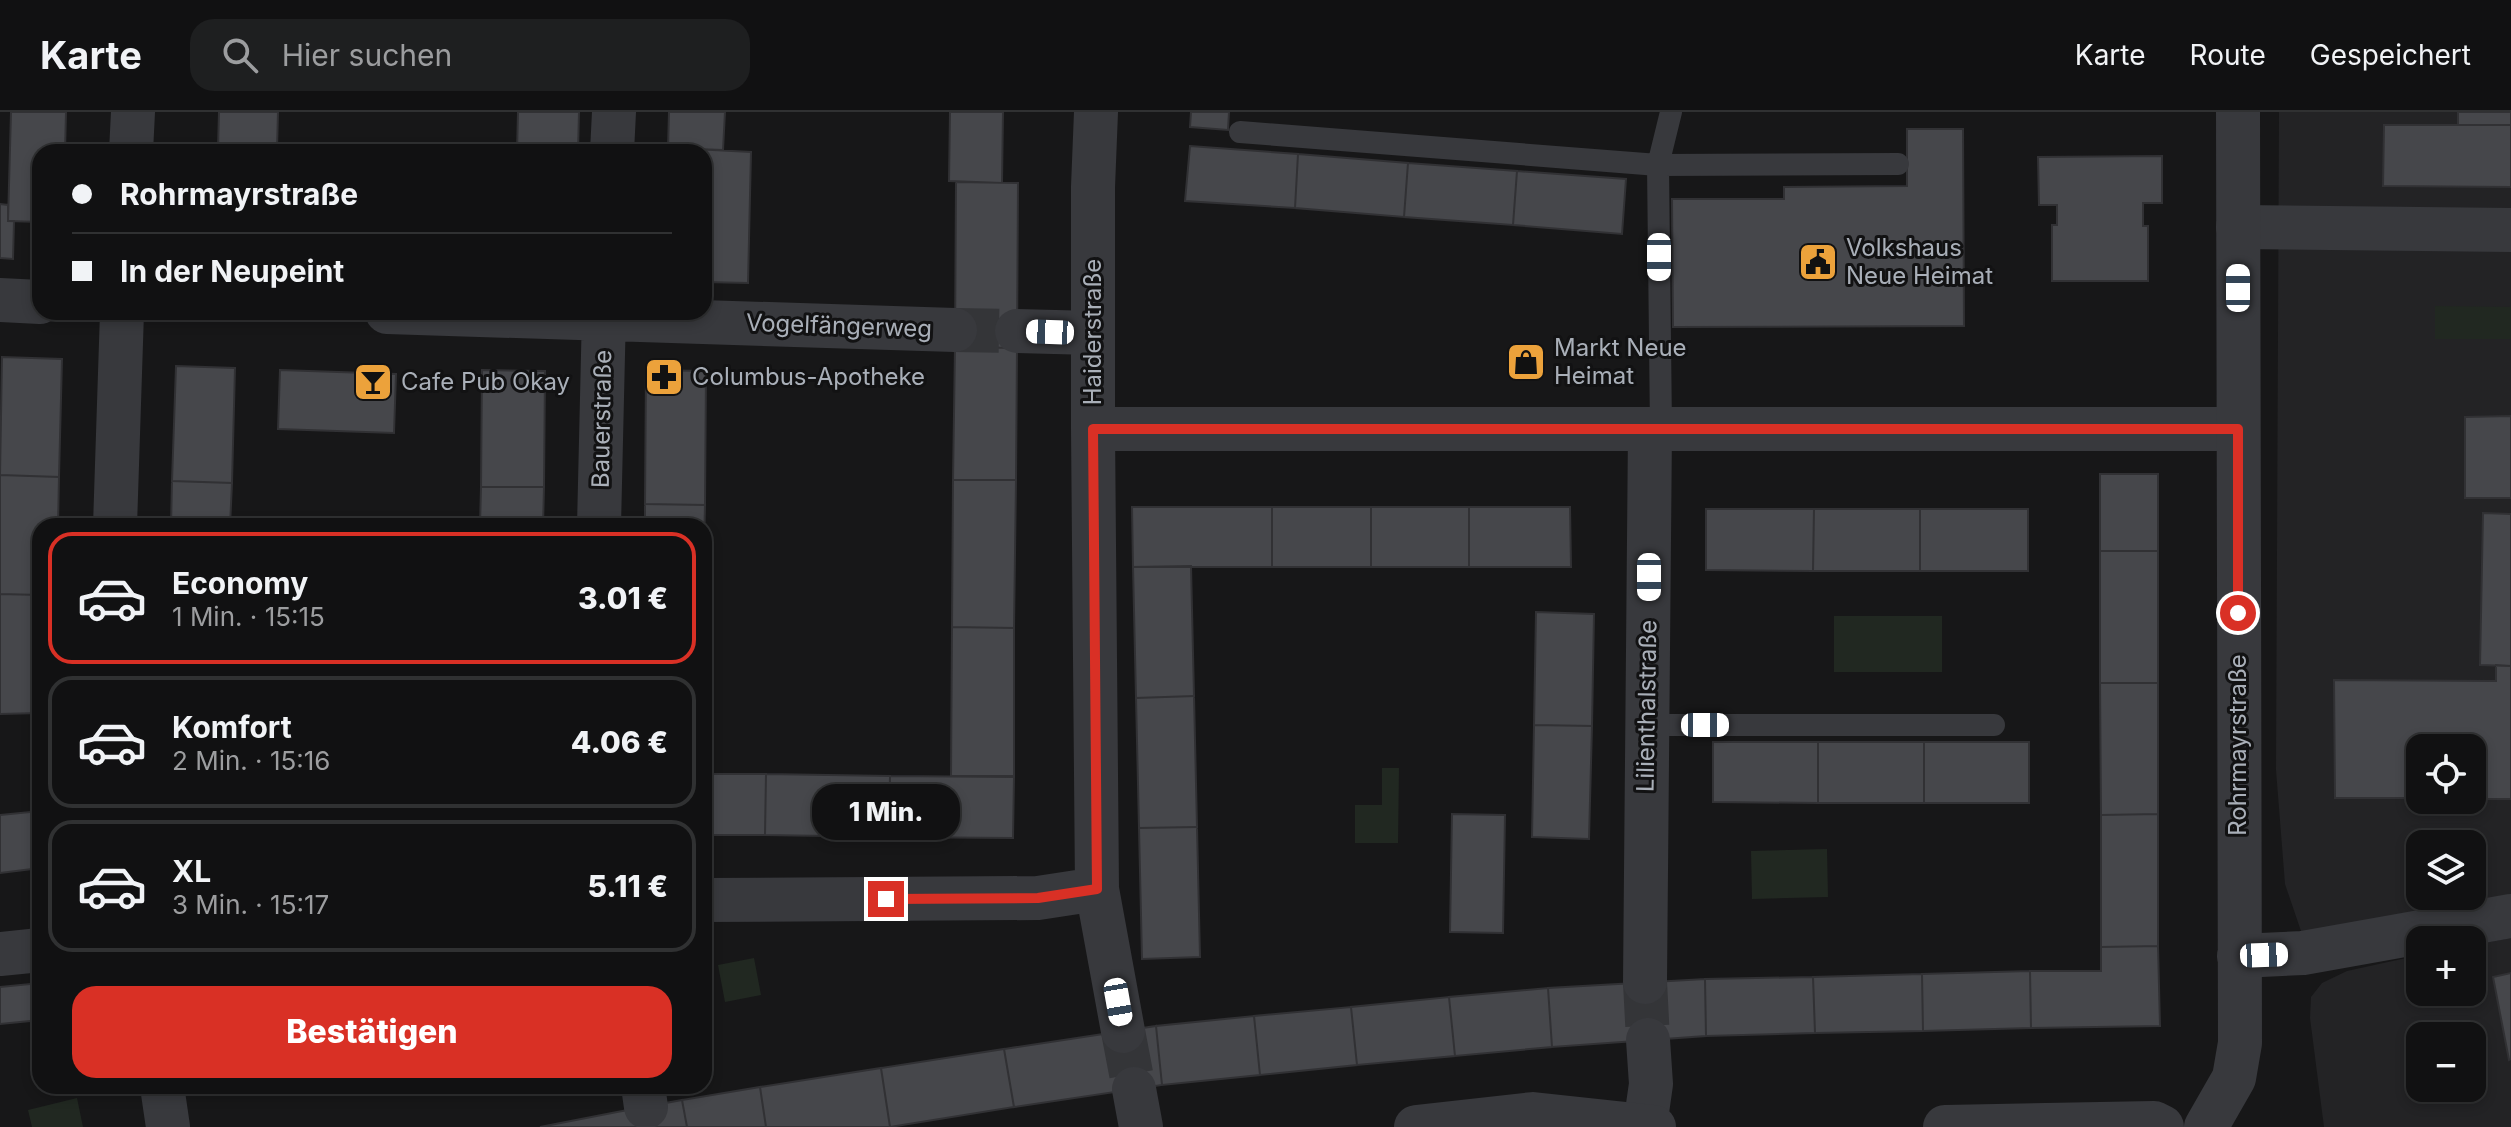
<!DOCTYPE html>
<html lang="de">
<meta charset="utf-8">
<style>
body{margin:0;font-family:Inter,sans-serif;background:#1e1f20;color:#f1f3f6;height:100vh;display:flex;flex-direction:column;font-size:30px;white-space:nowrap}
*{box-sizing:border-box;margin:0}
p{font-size:26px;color:#9c9d9f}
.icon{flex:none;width:44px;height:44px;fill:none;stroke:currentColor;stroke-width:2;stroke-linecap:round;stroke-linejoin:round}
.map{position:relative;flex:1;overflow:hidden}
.drawer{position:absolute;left:32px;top:406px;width:680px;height:576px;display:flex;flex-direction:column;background:#111112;border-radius:24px;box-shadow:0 4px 12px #0003,0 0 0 2px #303132}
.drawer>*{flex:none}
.hud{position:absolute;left:32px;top:32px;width:680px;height:176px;border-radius:24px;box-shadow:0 4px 12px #0003,0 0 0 2px #303132;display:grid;align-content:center;height:176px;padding:0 40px;background:#111112}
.controls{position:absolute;left:2406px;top:622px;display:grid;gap:16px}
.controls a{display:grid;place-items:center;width:80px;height:80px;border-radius:16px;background:#111112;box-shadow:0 4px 12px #0003,0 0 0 2px #303132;font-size:40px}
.end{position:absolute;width:36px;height:36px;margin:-18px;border:10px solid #d93025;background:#fff;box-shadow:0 0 0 4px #fff}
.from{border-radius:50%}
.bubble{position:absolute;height:56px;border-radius:24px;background:#111112;box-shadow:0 4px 12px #0003,0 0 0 2px #303132;font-size:26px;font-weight:800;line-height:56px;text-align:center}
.car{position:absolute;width:24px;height:48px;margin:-24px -12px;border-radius:10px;box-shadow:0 0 6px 2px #0007;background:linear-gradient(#fff 24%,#345 0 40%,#fff 0 76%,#345 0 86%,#fff 0)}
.hud b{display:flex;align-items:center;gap:28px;height:76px;font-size:30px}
.hud b+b{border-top:2px solid #303132}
.hud i{width:20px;height:20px;background:#f1f3f6}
ul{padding:14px 0 0;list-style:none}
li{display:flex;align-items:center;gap:24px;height:132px;margin:0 16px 12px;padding:0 24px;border:4px solid #303132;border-radius:24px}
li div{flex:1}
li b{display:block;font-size:30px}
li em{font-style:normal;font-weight:800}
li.current{border-color:#d93025}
li>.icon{width:72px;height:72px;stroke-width:1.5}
.button{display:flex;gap:16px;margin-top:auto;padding:16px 40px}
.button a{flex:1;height:92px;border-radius:24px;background:#d93025;color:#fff;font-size:32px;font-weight:800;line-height:92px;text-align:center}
header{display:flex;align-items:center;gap:48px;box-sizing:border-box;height:112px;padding:0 40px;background:#111112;border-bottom:2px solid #303132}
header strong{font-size:38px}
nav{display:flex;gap:44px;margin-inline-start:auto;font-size:28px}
.search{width:560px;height:72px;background:#1e1f20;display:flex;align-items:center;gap:20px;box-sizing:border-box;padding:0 28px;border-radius:24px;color:#9c9d9f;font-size:30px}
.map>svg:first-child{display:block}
.built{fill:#232325;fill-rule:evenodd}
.green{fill:#212821}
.building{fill:#46474b;stroke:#313134;stroke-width:2}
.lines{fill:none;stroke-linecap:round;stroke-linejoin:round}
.minor-tunnel{stroke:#343538;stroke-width:44;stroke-dasharray:44 22;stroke-linecap:butt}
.service{stroke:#38393d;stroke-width:22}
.minor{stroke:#38393d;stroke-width:44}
.tertiary{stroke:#38393d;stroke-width:44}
.route{stroke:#d93025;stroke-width:10}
.labels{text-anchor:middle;stroke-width:6;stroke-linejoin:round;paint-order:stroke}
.poi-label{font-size:24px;fill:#a9afb8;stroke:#121213;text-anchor:start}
.street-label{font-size:24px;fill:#a9afb8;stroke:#121213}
</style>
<header>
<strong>Karte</strong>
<div class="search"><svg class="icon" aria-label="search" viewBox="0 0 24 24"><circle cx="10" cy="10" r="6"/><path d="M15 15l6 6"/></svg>Hier suchen</div>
<nav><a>Karte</a><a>Route</a><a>Gespeichert</a></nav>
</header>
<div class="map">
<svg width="2511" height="1015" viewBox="0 0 2511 1015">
<rect width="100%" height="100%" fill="#171718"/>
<path class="built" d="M 2279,0 L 2511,0 L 2511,783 L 2302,822 L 2285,772 L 2276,658 ZM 2420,636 L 2472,636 L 2472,688 L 2420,688 ZM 2420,732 L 2472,732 L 2472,784 L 2420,784 Z
M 2511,826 L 2511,1015 L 2324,1015 L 2310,906 L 2311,885 L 2322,871 L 2347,859 L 2420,843 L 2420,880 L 2472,880 L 2472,833 ZM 2420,924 L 2472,924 L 2472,976 L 2420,976 Z"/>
<path class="green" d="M 2435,194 L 2511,195 L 2511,227 L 2435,227 Z
M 1834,504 L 1942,504 L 1942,560 L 1834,560 Z
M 1382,656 L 1399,656 L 1398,731 L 1355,731 L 1355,693 L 1382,693 Z
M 1827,737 L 1828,785 L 1752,787 L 1751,739 Z
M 754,846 L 761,883 L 725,890 L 718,853 Z
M 77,986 L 83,1015 L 32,1015 L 28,998 Z"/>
<path class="building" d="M 11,0 L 66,0 L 65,40 L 40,40 L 40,110 L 8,109 Z
M 219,0 L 278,0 L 277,37 L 218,36 Z
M 518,0 L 579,0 L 578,40 L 517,40 Z
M 669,0 L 725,0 L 723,38 L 668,36 Z
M 950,0 L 1003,0 L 1002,71 L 949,69 Z
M 1191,0 L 1229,0 L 1228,18 L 1190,15 Z
M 2458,0 L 2511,0 L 2511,13 L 2458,13 Z
M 2384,13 L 2511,13 L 2511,75 L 2383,74 Z
M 1907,17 L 1963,17 L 1964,214 L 1673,215 L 1672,87 L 1784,87 L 1784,75 L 1907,74 Z
M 1190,34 L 1298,42 L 1295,96 L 1185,89 Z
M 218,36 L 277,37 L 277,40 L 218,40 Z
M 694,37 L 751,40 L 748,171 L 704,170 L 704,40 L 694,40 Z
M 1298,42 L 1408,51 L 1404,105 L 1295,96 Z
M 2162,44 L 2162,91 L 2143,91 L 2143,114 L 2148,114 L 2148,169 L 2052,169 L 2052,113 L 2057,113 L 2057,93 L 2039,93 L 2038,45 Z
M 1408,51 L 1517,59 L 1513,113 L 1404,105 Z
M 1517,59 L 1626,67 L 1622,122 L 1513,113 Z
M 956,70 L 1018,71 L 1017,236 L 955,235 Z
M 0,92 L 8,93 L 8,109 L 14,109 L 13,147 L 0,146 Z
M 955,235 L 1017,236 L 1016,368 L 953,368 Z
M 2,245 L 62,247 L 59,365 L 0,363 Z
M 176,254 L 235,256 L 232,371 L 172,369 Z
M 280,258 L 396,262 L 394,321 L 278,317 Z
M 482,258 L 545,259 L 544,375 L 481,375 Z
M 646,258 L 706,259 L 705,393 L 645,392 Z
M 2511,304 L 2511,386 L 2465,386 L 2465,305 Z
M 2100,362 L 2158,362 L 2158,439 L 2100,439 Z
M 0,363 L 59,365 L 58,414 L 40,414 L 40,483 L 0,482 Z
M 953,368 L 1016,368 L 1014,516 L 952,515 Z
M 172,369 L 232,371 L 230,414 L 171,414 Z
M 481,375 L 544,375 L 543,414 L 480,414 Z
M 645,392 L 705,393 L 704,435 L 704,414 L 645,414 Z
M 1132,395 L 1272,395 L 1272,455 L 1133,455 Z
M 1272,395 L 1371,395 L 1371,455 L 1272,455 Z
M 1371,395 L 1469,395 L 1469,455 L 1371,455 Z
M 1469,395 L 1570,395 L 1571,455 L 1469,455 Z
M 1706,397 L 1814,397 L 1813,459 L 1706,458 Z
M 1814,397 L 1920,397 L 1920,459 L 1813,459 Z
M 1920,397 L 2028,397 L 2028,459 L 1920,459 Z
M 2483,401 L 2511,402 L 2511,554 L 2480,553 Z
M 2100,439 L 2158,439 L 2158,571 L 2100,571 Z
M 1191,454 L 1194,584 L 1136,586 L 1133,455 Z
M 0,482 L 40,483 L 40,601 L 0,602 Z
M 1536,500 L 1594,502 L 1592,614 L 1534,613 Z
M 952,515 L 1014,516 L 1014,664 L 951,664 Z
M 2496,553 L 2511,554 L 2511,687 L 2472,687 L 2472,636 L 2420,636 L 2420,686 L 2335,686 L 2334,568 L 2496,569 Z
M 2100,571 L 2158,571 L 2158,702 L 2101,703 Z
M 1194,584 L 1197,715 L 1139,716 L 1136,586 Z
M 1534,613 L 1592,614 L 1589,727 L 1532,725 Z
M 1713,630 L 1818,630 L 1818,691 L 1713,690 Z
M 1818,630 L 1924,630 L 1924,691 L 1818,691 Z
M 1924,630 L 2029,630 L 2029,691 L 1924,691 Z
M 704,662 L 766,662 L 765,723 L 704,723 Z
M 766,662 L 890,664 L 889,725 L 765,723 Z
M 890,664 L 1014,665 L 1013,726 L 889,725 Z
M 40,699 L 40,756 L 0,761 L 0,703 Z
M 1452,702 L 1505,703 L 1503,821 L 1450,820 Z
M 2158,702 L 2158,834 L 2101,835 L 2101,703 Z
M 1197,715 L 1200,845 L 1142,847 L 1139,716 Z
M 2158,834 L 2160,914 L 2031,916 L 2030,859 L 2101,859 L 2101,835 Z
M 2030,859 L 2031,916 L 1923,919 L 1922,862 Z
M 2511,861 L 2511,947 L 2509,948 L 2493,865 Z
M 1922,862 L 1923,919 L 1815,921 L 1813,865 Z
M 1813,865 L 1815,921 L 1706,924 L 1705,867 Z
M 1705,867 L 1706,924 L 1552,935 L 1548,876 Z
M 40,871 L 40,908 L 0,912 L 0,875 Z
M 1548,876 L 1552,935 L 1455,944 L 1449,885 Z
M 1449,885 L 1455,944 L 1357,953 L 1351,895 Z
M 1351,895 L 1357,953 L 1260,963 L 1254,904 Z
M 1254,904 L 1260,963 L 1162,973 L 1156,914 Z
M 1156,914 L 1162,973 L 1014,995 L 1004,937 Z
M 1004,937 L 1014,995 L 890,1015 L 881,956 Z
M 881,956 L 890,1015 L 766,1015 L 760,975 Z
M 760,975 L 766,1015 L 687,1015 L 682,988 Z
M 682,988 L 687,1015 L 540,1015 L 617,1000 Z"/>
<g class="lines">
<path class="minor-tunnel" d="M 955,218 L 1017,219
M 1645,870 L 1648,928
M 1123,919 L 1134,977"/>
<path class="service" d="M 1240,20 L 1658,53 L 1898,52
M 1661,317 L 1658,53 L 1671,0
M 1647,613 L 1994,613"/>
<path class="minor" d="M 1096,0 L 1093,75 L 1093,317 L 1097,777 L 1123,919
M 131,40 L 133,0
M 612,40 L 614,0
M 2238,115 L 2511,118
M 0,188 L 40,190
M 387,200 L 955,218
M 1017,219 L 1093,221
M 1093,317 L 2238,317
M 115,414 L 122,200
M 599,414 L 604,200
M 704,788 L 1038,786 L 1097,777
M 0,842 L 40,838
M 2239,844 L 2303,841 L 2511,804
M 1645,870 L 1650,317
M 162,974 L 168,1015
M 643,974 L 646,995
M 1134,977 L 1141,1015
M 1645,1014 L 1651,972 L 1648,928"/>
<path class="tertiary" d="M 1416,1015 L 1533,1002 L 1654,1015
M 1945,1015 L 2154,1011 L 2162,1015
M 2206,1015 L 2234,966 L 2240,931 L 2238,0"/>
</g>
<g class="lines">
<path class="route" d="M 886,787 L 1038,786 L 1097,777 L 1093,317 L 2238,317 L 2238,501"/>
</g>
<defs>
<g id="civic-square" transform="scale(2)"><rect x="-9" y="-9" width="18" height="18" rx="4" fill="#eca23b" stroke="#121213"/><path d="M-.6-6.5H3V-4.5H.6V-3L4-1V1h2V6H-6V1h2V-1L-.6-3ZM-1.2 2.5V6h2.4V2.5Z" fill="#111"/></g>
<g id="shop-square" transform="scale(2)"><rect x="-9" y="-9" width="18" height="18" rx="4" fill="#eca23b" stroke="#121213"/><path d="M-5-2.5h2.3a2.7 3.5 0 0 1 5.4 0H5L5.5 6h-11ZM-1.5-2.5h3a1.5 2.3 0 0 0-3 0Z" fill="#111"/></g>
<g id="pharmacy-square" transform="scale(2)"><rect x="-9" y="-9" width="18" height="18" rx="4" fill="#eca23b" stroke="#121213"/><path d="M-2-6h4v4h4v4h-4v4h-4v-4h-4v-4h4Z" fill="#111"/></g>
<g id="bar-square" transform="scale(2)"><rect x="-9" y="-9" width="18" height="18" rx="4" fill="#eca23b" stroke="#121213"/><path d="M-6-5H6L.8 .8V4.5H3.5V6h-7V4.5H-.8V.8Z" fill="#111"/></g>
</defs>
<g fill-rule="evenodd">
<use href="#civic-square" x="1818" y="150"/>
<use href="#shop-square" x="1526" y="250"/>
<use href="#pharmacy-square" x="664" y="265"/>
<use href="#bar-square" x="373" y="270"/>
</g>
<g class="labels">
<g class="poi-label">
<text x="1846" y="144">Volkshaus<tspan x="1846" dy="28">Neue Heimat</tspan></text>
<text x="1554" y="244">Markt Neue<tspan x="1554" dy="28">Heimat</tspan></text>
<text x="692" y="273">Columbus-Apotheke</text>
<text x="401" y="278">Cafe Pub Okay</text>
</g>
<g class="street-label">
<text transform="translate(839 214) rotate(2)" y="8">Vogelfängerweg</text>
<text transform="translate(1093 220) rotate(-90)" y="8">Haiderstraße</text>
<text transform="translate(602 307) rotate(-89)" y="8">Bauerstraße</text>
<text transform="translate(1647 594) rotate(-89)" y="8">Lilienthalstraße</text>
<text transform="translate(2238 633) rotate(-90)" y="8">Rohrmayrstraße</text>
</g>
</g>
</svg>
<div class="controls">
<a><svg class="icon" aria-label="locate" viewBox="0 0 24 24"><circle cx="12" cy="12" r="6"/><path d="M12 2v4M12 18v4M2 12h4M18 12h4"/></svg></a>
<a><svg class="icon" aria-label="layers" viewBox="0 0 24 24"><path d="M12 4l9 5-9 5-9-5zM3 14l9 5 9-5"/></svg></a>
<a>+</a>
<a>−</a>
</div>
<i class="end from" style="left:2238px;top:501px"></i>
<i class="end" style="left:886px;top:787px"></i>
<div class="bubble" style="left:812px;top:672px;width:148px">1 Min.</div>
<i class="car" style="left:1659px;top:145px;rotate:180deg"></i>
<i class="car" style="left:2238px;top:176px;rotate:0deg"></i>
<i class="car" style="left:1050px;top:220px;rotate:272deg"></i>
<i class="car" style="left:1649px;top:465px;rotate:180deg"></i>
<i class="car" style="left:1705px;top:613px;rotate:90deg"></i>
<i class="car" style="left:2264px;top:843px;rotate:88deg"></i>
<i class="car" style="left:1118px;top:890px;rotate:170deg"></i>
<div class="hud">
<b><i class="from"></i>Rohrmayrstraße</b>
<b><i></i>In der Neupeint</b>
</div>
<section class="drawer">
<ul>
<li class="current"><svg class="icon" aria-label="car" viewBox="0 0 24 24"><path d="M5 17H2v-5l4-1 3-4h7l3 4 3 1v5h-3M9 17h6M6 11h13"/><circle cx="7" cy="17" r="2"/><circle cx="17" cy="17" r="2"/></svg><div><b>Economy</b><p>1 Min. · 15:15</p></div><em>3.01 €</em></li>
<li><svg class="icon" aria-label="car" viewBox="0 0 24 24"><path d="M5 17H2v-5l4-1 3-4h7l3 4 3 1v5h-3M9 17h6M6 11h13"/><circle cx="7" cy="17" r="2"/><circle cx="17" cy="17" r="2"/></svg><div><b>Komfort</b><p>2 Min. · 15:16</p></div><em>4.06 €</em></li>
<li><svg class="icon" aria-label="car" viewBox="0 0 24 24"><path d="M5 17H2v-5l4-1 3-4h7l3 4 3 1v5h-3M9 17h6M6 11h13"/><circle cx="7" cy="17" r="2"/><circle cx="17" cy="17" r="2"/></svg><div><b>XL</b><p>3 Min. · 15:17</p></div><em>5.11 €</em></li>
</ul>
<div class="button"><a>Bestätigen</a></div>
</section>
</div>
